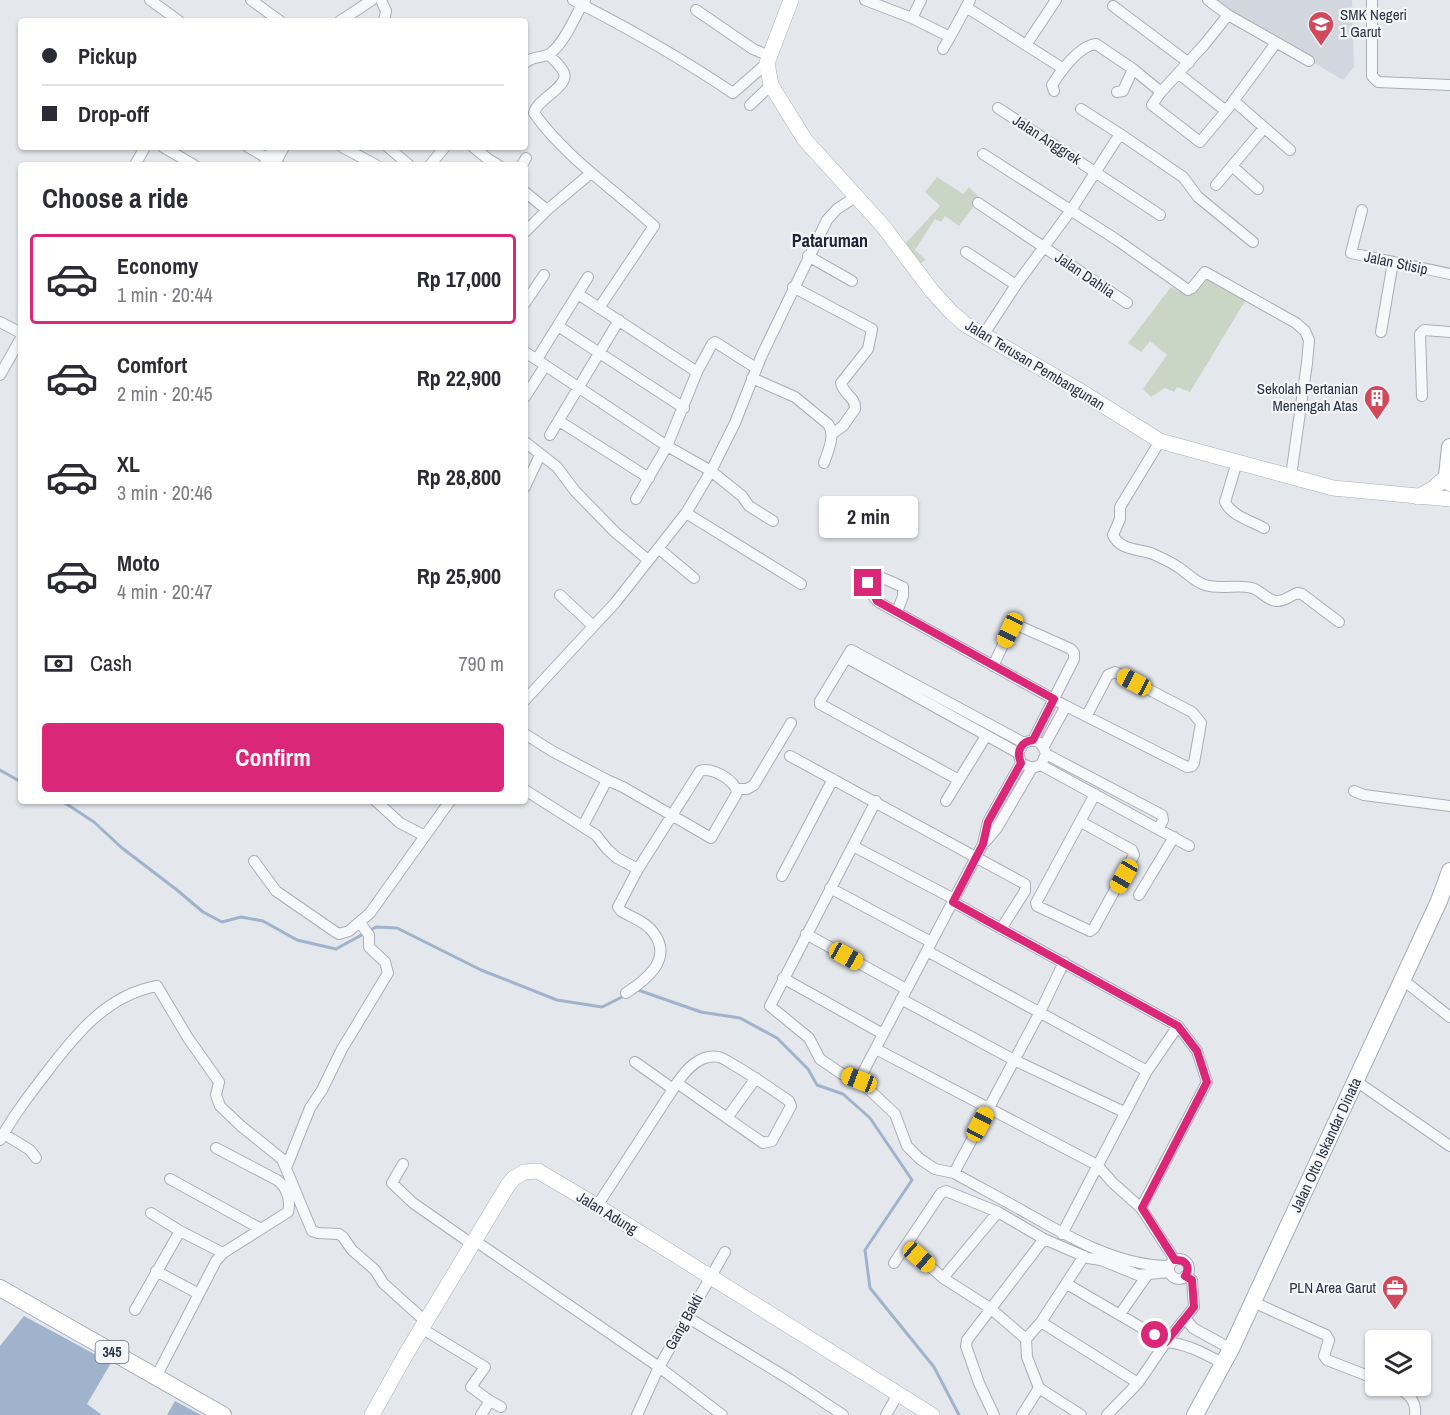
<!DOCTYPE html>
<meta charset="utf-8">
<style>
body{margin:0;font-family:"Archivo Narrow",sans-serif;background:#f2f2f3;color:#2b2b33;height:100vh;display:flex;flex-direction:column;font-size:22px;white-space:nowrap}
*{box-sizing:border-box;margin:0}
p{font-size:20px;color:#7c7c81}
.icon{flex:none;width:33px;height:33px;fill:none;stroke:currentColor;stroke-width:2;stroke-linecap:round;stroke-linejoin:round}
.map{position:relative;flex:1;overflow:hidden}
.drawer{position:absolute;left:18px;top:162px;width:510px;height:642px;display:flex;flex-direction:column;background:#fff;border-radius:6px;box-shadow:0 2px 4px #0004}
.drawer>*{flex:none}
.hud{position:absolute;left:18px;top:18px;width:510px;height:132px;border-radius:6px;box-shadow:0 2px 4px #0004;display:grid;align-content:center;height:132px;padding:0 24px;background:#fff}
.buttons{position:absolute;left:1365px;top:1330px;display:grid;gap:12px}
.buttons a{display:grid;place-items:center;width:66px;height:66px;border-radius:6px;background:#fff;box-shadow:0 2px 4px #0004;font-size:30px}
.end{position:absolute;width:27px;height:27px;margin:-14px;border:8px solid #db2777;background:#fff;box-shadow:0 0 0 3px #fff}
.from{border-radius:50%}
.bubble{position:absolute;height:42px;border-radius:6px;background:#fff;box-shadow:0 2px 4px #0004;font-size:20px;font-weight:700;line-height:42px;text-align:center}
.car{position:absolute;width:18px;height:36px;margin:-18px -9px;border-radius:8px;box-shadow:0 0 4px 2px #0007;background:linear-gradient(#f5c518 24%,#345 0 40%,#f5c518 0 76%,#345 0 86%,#f5c518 0)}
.hud b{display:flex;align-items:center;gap:21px;height:57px;font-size:22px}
.hud b+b{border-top:2px solid #e1e1e2}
.hud i{width:15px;height:15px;background:#2b2b33}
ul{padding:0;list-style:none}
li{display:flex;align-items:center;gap:18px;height:90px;margin:0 12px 9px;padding:0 12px;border:3px solid transparent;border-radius:6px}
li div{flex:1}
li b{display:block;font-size:22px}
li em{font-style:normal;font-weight:700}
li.active{border-color:#db2777}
li>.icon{width:54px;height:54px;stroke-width:1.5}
h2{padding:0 24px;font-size:27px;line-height:72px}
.pay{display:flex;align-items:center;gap:15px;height:66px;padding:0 24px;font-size:22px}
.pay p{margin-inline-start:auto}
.button{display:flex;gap:12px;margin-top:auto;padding:12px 24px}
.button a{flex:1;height:69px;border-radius:6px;background:#db2777;color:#fff;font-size:24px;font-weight:700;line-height:69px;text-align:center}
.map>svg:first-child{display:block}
.built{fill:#d2d6de}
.green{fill:#c9d6c5}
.water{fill:#9fb4cc}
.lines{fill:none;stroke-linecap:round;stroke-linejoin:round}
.stream{stroke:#9fb4cc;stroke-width:3}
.street-casing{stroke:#a9aeb7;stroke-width:12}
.secondary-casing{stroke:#a9aeb7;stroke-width:16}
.primary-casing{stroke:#a3abb8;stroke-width:18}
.street{stroke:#f7f8fa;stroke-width:10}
.secondary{stroke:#fff;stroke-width:15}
.primary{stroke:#fff;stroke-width:16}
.route{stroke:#db2777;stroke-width:8}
.labels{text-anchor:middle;stroke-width:4.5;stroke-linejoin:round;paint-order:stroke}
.shield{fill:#f4f6f9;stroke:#676e7b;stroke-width:1.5}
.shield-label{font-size:14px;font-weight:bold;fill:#2b3445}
.poi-label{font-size:15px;fill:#2b3445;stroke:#f4f6f9;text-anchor:end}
.street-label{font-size:15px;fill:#2b3445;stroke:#f4f6f9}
.quarter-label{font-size:18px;font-weight:bold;fill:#1d2536;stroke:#f4f6f9}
</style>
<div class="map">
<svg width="1450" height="1415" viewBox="0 0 1450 1415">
<rect width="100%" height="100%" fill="#e4e7ec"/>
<path class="built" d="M 1209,0 L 1352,0 L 1354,67 L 1343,80 Z"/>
<path class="green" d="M 937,177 L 963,194 L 969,187 L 980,198 L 959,226 L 945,216 L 941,222 L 935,219 L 915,250 L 926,260 L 916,266 L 905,244 L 940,206 L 925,192 Z
M 1206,275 L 1247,298 L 1190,392 L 1177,387 L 1174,392 L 1165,388 L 1151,397 L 1143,389 L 1167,355 L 1150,341 L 1141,352 L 1128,343 L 1171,287 L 1187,295 Z"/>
<path class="water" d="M 24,1316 L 111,1363 L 87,1404 L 102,1415 L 0,1415 L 0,1346 Z
M 175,1401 L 201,1415 L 167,1415 Z"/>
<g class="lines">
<path class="stream" d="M 0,770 L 21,782
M 62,801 L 94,822 L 122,848 L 177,890 L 203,912 L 222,922 L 241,917 L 263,921 L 297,940 L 336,949 L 376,927 L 397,928 L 481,970 L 557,1000 L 602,1007 L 626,995
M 638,990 L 701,1012 L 740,1018 L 777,1038 L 808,1069 L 817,1085 L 843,1094 L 870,1118 L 912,1180 L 865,1250 L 870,1288 L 934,1367 L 959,1415"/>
<g class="street-casing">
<path id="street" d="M 150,0 L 179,21
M 251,0 L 280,21
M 381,0 L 386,11 L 384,21
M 573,0 C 628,28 681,58 733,93 L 767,63
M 865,0 L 912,18 L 950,37 L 970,0
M 1372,0 L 1372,76 L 1378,82 L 1450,85
M 1113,6 L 1189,63
M 966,7 L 1059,66 L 1063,67
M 696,10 L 753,49 L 769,56
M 1228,15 L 1309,61
M 912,18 L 921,0
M 340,21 L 372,0
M 1026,45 L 1056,0
M 943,49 L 950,37
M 549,55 C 554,60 562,67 564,73 C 569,87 536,100 534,113 C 566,158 614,189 654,226 L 599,308
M 525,63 C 533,55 543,59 551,53 C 567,39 574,17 585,0
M 1179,74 L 1226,111 L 1276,43
M 1054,91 L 1052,85 C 1061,71 1079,46 1096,44 L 1133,69 L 1161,92 L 1204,45 L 1228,15 L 1208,0
M 1117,92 L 1123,91 L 1133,69
M 1161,92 L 1152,105 L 1200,142 L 1226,111
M 1234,101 L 1290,150
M 750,105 L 771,85
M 998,108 L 1160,215
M 1081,109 L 1120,134
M 163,147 L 194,165
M 248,147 L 279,165
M 342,147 L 376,165
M 388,147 L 409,165
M 473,147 L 488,159 L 498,165
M 983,154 L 1117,240 L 1188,290
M 135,165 L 145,147
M 264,165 L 274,147
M 274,165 L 284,147
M 430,165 L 445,147
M 522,165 L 526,158
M 1232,166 L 1258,189
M 1216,185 L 1264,128
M 525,192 L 547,210 L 525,232
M 978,203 L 1127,303
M 547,210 L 591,173
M 1362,210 L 1351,253 L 1450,274
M 966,252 L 1016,285
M 808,256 L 852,281
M 793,287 L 872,329 L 868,349 L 841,383 C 843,394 856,397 855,409 L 843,426 L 832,434
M 1192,288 L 1205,272 L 1296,323 L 1305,331 L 1309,340 L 1307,363 L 1291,476
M 578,294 L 697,372
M 525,303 L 544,275
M 0,322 L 21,333
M 558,326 L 684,408
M 1381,332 L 1393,262
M 984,334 L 1016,285 L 1071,210 L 1120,134 L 1183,177 L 1198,197 L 1253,242
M 525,352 L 667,446 L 711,471 L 742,496 L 749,506 L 773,521
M 537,359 L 588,277
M 0,375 L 21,338
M 752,378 L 795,397 L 828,424 C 836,435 828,451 824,463
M 1422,396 L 1420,334 L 1424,330 L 1450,332
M 525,397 L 545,366
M 559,421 L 649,478
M 550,435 L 619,320
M 1160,441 L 1120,507 L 1120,519 L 1113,535 C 1120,551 1141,549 1153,554 C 1162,558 1171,562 1178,567 C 1187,573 1195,582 1205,585 C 1222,590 1238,584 1252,588 C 1260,590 1267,600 1276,601 C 1284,602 1290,596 1297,593 L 1302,594 L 1339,622
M 525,442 L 557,467 L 575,491 L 615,532 L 648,560
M 1237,462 L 1225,502 C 1232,516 1251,521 1264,528
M 525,487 L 540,455
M 636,499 L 667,446 L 697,372 L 712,344 L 715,342 L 756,368
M 686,513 L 801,584
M 658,548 L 694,578
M 560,595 L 593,626
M 897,612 L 903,596 L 903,587 L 876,575 L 870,576 C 866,585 872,598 880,603 L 1066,706 L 1187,767 L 1192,766 L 1194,763 L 1201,723 L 1192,712 L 1115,672 L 1108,675 L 1087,715
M 847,658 L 1018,753
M 993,666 L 1010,630 L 1017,625 L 1071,649 L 1074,653 L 1074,659 L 1033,740
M 525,700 L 615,603 L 686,513 L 711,471 L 735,423 L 761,357 L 827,220 L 837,209 L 857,196
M 525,734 L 552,751 L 607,780
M 1044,746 L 1066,706
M 1046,754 L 1162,815 L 1163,820 L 1159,828
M 790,756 L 1025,884 L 1025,891 L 1001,929
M 1021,763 L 988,822 L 983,844 L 859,1080 L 895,1114 L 907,1146 L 920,1159 L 935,1169 L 954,1173 C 977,1186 1000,1198 1023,1211 C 1067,1236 1117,1266 1169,1266
M 1041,765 L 1189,846
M 959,780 L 820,704 L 820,701 L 851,650 L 1024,743 C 1036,737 1043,743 1046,754 L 1041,765 L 1032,768 L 1021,763 L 1018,753 L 1024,743
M 738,789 L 747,789 L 754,785 L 791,723
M 525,790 L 596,835 L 607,849 L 617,858 L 638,869 L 700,771 C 711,766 737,781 737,793 L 711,838 L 623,787 L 607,780 L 583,826
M 1354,791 L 1364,795 L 1450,806
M 376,801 L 400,823 L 425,836
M 946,801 L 986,736
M 1081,822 L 1132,850 L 1134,855 L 1094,928 L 1090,931 L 1037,906 L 1036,903 L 1095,794
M 985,842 L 997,828 L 1032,768
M 853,846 L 954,899
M 254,861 L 276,891 L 334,931 L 339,934 L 349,931 L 370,913 L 450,801
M 782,876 L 833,779
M 830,888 L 931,942
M 1139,895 L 1174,837
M 953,902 L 1178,1026 L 1147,1071 L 1062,1234
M 806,934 L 906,989
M 927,951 L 1147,1071
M 783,978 L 883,1034
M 1403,980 L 1450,1017
M 626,993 C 646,980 674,959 653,932 C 646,922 631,917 621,911 L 618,907 L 638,869
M 901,999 L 1014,1060 L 1124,1112
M 876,1049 L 1097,1165 L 1113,1183 L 1141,1208 L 1175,1260
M 635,1062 L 673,1089
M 859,1080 L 842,1074 L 820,1059 L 809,1038 L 770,1006 L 876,801
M 1356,1081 L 1450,1146
M 727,1118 L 756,1078
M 4,1134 L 30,1150 L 36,1158
M 0,1140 C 13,1116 30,1094 47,1072 C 76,1034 107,995 157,986 L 188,1038 L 219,1082 L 216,1095 L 220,1106 L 241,1126 L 282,1159 L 312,1231 L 318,1233 L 339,1234 L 343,1237 L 352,1250 L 375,1270 L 383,1283 L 425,1321
M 216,1148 L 277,1180 C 287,1187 291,1201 288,1212 L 261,1229
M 403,1164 L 392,1183 L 413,1203 L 472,1244
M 286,1168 L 310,1108 L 322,1090 L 342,1049 L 388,973 L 385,962 L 369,947 L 369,935 L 360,923
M 954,1173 L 1040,1012 L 1064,962
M 170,1179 L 261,1229 L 223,1253
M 597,1206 L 677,1083 L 763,1143 L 772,1141 L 791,1106 L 789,1101 C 770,1088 752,1075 732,1064 C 729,1062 723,1058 719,1057 C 700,1053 686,1070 677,1083
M 1141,1208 L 1207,1082 L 1197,1051 L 1178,1026
M 151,1213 L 180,1231
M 474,1240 L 659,1367 L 722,1415
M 907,1246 L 943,1278 L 990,1308 L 1026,1339
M1169 1269a10 10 0 1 1 20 0a10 10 0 1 1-20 0Z
M 894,1263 L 941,1193 L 946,1191 L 998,1212 L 1044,1239 L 1088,1258 L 1101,1260 L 1138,1275 L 1169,1272
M 156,1271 L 199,1294
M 943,1278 L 998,1212
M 1067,1284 L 1166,1342 C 1188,1344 1205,1354 1224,1364
M 1253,1302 L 1326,1335 L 1329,1340 L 1324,1356 L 1327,1360 L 1376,1379
M 135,1310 L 180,1231 L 223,1253 L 216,1261 L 156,1377
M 1120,1314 L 1148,1274
M 687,1317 L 789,1379 L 843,1415
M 1186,1319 L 1193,1328 L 1231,1349
M 1041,1322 L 1138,1383
M 421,1328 L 485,1367 L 471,1387 L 490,1401 L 481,1415
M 1394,1386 C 1407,1392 1417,1400 1415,1415
M 1039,1388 L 1027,1357 L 1026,1339 L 1041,1322 L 1084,1256
M 490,1401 L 501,1407
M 637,1415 L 659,1367 L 725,1252
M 886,1415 L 898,1394
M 994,1415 L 979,1383 L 966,1346 L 967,1340 L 1044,1239
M 1022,1415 L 1039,1388 L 1081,1415
M 1107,1415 L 1138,1383 L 1166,1342 L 1194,1307 L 1192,1280 L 1185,1276"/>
</g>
<g class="secondary-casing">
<path id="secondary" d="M 791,0 L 767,63 L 771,85 L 805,140 L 883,226 L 932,291 L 952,313 L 966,325 L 1082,392 L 1160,441 L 1333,488 L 1450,499
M 1418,497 L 1434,488 L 1447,476
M 372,1415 L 406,1354 L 508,1185 L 514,1178 L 524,1172 L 538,1171 L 597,1206 L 932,1415"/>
</g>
<g class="primary-casing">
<path id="primary" d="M 1450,447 L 1447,476 L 1450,483
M 0,1288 L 223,1415
M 1195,1415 L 1231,1349 L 1439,901 L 1450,871"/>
</g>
<use href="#street" class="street"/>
<use href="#secondary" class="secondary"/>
<use href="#primary" class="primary"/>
</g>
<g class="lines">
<path class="route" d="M 868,583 L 877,601 L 1054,699 L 1033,740 C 1020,742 1016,752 1021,763 L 988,822 L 983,844 L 953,902 L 1178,1026 L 1197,1051 L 1207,1082 L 1142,1208 L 1175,1260 C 1186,1259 1191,1267 1185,1276 L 1192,1280 L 1194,1307 L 1166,1342 L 1155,1335"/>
</g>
<defs>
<g id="school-pin" transform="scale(1.35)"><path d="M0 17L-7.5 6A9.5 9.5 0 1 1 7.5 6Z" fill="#d1495b" stroke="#f4f6f9"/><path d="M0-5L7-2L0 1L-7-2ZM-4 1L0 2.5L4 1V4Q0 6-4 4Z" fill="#fff"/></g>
<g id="building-pin" transform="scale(1.35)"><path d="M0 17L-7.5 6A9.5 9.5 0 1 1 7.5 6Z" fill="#d1495b" stroke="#f4f6f9"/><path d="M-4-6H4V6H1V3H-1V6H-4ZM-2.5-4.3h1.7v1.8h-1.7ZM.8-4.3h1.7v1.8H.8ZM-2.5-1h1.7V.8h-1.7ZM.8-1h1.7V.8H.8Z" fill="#fff"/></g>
<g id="office-pin" transform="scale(1.35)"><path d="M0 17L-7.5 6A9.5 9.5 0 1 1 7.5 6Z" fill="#d1495b" stroke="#f4f6f9"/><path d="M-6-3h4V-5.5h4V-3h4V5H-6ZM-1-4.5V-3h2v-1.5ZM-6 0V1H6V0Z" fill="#fff"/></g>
</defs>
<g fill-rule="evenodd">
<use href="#school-pin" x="1321" y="24"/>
<use href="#building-pin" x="1377" y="398"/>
<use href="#office-pin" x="1395" y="1288"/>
</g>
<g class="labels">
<rect class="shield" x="95.5" y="1341" width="33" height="22" rx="4.5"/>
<g class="shield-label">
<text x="112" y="1357">345</text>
</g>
<g class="poi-label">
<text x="1340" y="20" text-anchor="start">SMK Negeri<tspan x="1340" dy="17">1 Garut</tspan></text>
<text x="1358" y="394">Sekolah Pertanian<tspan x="1358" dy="17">Menengah Atas</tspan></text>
<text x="1376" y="1293">PLN Area Garut</text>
</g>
<g class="street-label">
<text transform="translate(1047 140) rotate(33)" y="5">Jalan Anggrek</text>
<text transform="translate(1396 263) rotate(12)" y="5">Jalan Stisip</text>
<text transform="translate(1085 275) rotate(34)" y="5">Jalan Dahlia</text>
<text transform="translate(1035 365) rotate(31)" y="5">Jalan Terusan Pembangunan</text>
<text transform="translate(1326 1145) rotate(-65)" y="5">Jalan Otto Iskandar Dinata</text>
<text transform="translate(607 1213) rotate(31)" y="5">Jalan Adung</text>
<text transform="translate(684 1322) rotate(-61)" y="5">Gang Bakti</text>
</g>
<g class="quarter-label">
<text x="830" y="247">Pataruman</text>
</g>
</g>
</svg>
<div class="buttons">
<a><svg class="icon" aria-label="layers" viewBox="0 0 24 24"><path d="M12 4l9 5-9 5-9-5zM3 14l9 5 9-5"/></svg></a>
</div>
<i class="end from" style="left:1155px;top:1335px"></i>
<i class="end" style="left:868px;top:583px"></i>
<div class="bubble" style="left:819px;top:496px;width:99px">2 min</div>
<i class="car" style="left:1010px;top:630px;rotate:205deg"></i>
<i class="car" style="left:1134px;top:682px;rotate:298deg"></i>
<i class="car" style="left:1124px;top:876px;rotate:210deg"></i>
<i class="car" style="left:846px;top:956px;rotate:119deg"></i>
<i class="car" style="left:859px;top:1080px;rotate:291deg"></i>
<i class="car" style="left:980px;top:1124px;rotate:28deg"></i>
<i class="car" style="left:919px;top:1257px;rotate:131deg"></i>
<div class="hud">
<b><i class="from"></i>Pickup</b>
<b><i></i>Drop-off</b>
</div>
<section class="drawer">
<h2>Choose a ride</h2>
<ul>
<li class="active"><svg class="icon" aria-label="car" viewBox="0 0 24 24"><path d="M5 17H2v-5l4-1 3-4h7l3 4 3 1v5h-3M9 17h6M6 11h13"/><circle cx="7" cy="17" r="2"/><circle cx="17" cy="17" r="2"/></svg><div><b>Economy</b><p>1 min · 20:44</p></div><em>Rp 17,000</em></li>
<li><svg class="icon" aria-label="car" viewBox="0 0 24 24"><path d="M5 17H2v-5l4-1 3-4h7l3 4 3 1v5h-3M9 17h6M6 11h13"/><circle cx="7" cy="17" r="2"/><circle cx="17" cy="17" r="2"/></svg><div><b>Comfort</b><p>2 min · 20:45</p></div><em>Rp 22,900</em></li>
<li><svg class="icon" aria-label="car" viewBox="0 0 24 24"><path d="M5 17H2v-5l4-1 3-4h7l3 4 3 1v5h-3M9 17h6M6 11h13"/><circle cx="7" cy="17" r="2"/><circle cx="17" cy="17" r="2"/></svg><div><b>XL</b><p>3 min · 20:46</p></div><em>Rp 28,800</em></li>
<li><svg class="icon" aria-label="car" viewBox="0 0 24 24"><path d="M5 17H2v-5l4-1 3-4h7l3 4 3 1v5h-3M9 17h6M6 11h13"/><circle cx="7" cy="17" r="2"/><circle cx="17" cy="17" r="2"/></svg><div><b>Moto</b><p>4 min · 20:47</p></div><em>Rp 25,900</em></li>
</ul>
<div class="pay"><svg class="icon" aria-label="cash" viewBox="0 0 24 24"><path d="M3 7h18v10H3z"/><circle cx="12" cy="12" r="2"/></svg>Cash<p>790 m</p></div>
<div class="button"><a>Confirm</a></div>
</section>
</div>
